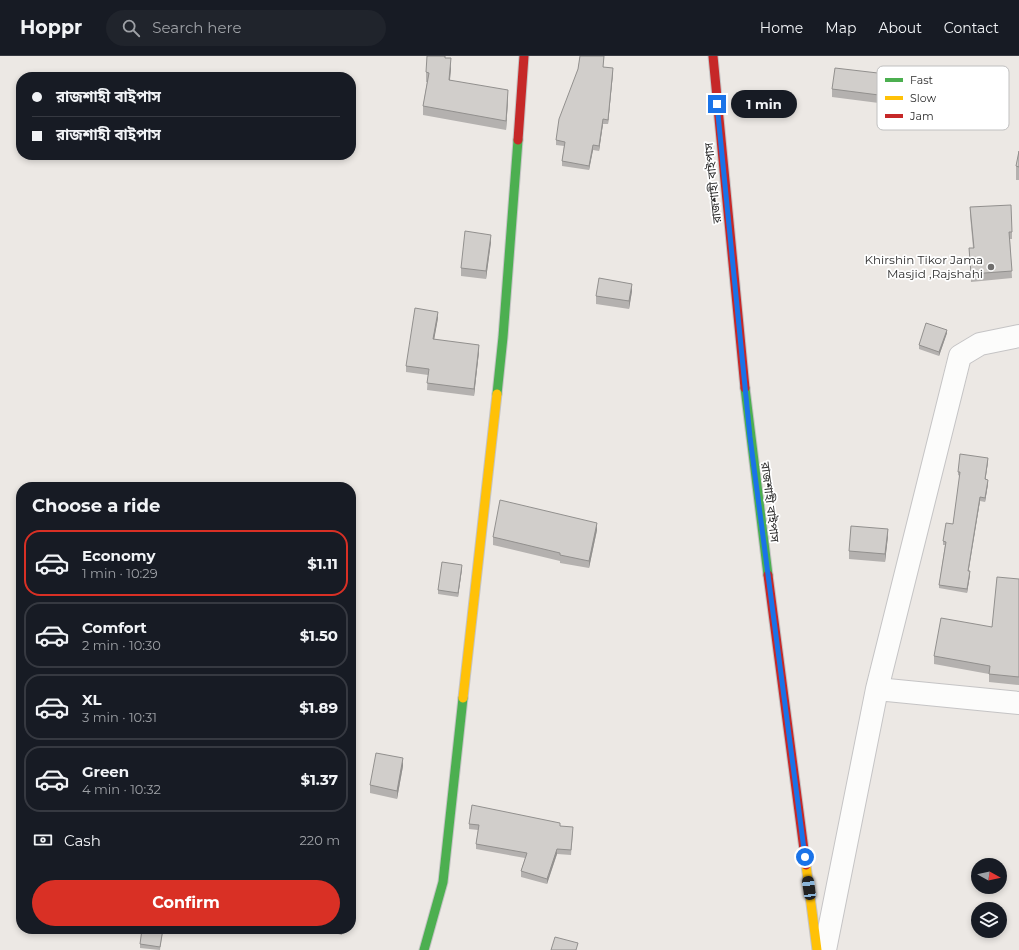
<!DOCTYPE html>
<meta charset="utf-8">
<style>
body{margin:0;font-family:Montserrat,"Noto Sans Bengali",sans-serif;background:#20242c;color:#f1f3f6;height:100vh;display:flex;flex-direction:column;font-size:15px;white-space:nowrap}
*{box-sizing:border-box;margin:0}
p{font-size:13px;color:#9ea1a6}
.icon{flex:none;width:22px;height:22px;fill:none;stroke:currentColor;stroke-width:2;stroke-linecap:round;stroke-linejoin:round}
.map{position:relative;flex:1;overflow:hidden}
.drawer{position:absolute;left:16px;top:426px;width:340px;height:452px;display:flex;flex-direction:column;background:#171b24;border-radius:16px;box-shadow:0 2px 6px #0003}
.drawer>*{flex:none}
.banner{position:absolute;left:16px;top:16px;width:340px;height:88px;border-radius:16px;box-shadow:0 2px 6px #0003;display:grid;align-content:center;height:88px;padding:0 16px;background:#171b24}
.needle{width:26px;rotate:98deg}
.tools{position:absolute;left:971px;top:802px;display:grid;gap:8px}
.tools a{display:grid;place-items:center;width:36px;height:36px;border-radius:50%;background:#171b24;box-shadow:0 2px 6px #0003;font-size:20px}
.end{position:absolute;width:18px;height:18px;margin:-9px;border:5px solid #1a73e8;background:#fff;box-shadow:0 0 0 2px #fff}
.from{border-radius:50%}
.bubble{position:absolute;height:28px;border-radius:14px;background:#171b24;box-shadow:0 2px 6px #0003;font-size:13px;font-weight:700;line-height:28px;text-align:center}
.car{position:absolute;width:12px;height:24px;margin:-12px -6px;border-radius:5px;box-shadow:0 0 3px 1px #0007;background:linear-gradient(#222 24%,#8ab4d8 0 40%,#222 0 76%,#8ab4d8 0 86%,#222 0)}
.banner b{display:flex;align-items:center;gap:14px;height:38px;font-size:15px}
.banner b+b{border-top:1px solid #363941}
.banner i{width:10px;height:10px;background:#f1f3f6}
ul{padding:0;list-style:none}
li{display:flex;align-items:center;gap:12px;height:66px;margin:0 8px 6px;padding:0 8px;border:2px solid #363941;border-radius:16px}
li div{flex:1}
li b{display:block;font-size:15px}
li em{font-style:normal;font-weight:700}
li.active{border-color:#d93025}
li>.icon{width:36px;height:36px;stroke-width:1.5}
h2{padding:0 16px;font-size:18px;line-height:48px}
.pay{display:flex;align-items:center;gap:10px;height:44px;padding:0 16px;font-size:15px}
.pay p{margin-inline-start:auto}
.button{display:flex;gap:8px;margin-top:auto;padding:8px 16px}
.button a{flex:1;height:46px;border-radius:24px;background:#d93025;color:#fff;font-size:16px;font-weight:700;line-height:46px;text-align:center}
header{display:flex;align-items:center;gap:24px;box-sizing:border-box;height:56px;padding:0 20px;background:#171b24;border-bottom:1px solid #363941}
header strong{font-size:19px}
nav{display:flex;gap:22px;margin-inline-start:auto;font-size:14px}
.search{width:280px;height:36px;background:#20242c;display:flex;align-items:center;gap:10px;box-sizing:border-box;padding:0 14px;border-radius:22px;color:#9ea1a6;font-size:15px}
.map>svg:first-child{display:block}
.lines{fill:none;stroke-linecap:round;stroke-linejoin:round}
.street-casing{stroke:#c5c4c5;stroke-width:24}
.fast-casing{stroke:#c5c4c5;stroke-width:11}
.slow-casing{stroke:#c5c4c5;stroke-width:11}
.jam-casing{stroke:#c5c4c5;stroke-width:11}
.street{stroke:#fcfcfb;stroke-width:22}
.fast{stroke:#4caf50;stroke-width:9}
.slow{stroke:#ffc107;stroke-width:9}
.jam{stroke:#c62828;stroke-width:9}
.wall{fill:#b4b1af}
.shaded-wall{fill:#92908e}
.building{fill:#d1cecb;stroke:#92908e}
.route{stroke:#1a73e8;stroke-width:5}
.poi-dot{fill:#706f6e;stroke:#fff;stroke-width:1.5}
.labels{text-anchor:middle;stroke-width:3.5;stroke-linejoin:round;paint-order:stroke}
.street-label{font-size:12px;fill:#2e2e2e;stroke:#fff}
.poi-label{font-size:12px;fill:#2e2e2e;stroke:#fff;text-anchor:end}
.key{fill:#fff;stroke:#c0c0c0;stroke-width:1}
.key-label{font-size:11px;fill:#2e2e2e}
</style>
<header>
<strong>Hoppr</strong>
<div class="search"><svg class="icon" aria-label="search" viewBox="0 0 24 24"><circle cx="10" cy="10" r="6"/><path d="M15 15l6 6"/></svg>Search here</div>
<nav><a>Home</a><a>Map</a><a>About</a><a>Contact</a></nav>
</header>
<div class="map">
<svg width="1019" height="894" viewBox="0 0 1019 894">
<rect width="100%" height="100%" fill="#ece8e4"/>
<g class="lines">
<g class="street-casing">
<path id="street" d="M 877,633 L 1019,647
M 825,894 L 877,633 L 960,300 L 980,288 L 1019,280"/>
</g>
<g class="fast-casing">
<path id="fast" d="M 745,332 L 768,519
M 497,338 L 503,281 L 518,84
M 424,894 L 443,826 L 463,642"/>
</g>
<g class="slow-casing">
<path id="slow" d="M 463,642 L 497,338
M 806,809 L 817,894"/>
</g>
<g class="jam-casing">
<path id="jam" d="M 713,0 L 745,332
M 518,84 L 524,0
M 768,519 L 806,809"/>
</g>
<use href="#street" class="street"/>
<use href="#fast" class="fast"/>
<use href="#slow" class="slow"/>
<use href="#jam" class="jam"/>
</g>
<path class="wall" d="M 580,0 L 604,0 L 603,11 L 613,17 L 608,68 L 603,68 L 599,95 L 593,94 L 589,114 L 562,110 L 562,105 L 564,90 L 556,89 L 556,84 L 578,13 Z
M 445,2 L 451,12 L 450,24 L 508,44 L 506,74 L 423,59 L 423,50 L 427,26 L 426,26 L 426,16 Z
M 912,29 L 910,51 L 832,41 L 832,33 Z
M 1019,95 L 1019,124 L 1016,124 L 1016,110 Z
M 970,151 L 1012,176 L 1012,183 L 1010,183 L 1012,222 L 971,226 L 969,192 L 973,192 L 970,159 Z
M 491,186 L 486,223 L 461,220 L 461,212 Z
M 632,235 L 629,253 L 596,248 L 596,240 Z
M 438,262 L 434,283 L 479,296 L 474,340 L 427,334 L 428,319 L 406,316 L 406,310 Z
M 947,277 L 939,300 L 919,293 L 919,289 Z
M 988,406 L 985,423 L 988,428 L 985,446 L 980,445 L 968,515 L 970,519 L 967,537 L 939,532 L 939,529 L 945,489 L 943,489 L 943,485 L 953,468 L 960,420 L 958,419 L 958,416 Z
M 597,474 L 589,512 L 560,507 L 560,505 L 493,489 L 493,481 Z
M 888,480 L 885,506 L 849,503 L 849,495 Z
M 462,513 L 458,541 L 438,538 L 438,534 Z
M 1019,523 L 1019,629 L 989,626 L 989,618 L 934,608 L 934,600 L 992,571 Z
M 403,710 L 397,743 L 370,737 L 370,729 Z
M 469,768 L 560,770 L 573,776 L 571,799 L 557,798 L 547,828 L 521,821 L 521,815 L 525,802 L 476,793 L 476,788 L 478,774 L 469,773 Z
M 163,873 L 160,894 L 140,892 L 140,888 Z
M 319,873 L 343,873 L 342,879 Z"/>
<path class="shaded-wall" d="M 451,2 L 451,12 L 449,33 L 449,24 Z
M 613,12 L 613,17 L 608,68 L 608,64 Z
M 912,21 L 912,29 L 910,51 L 910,43 Z
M 508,34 L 508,44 L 506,74 L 506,65 Z
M 355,48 L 355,55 L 351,70 L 351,63 Z
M 603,63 L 603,68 L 599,95 L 599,90 Z
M 593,89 L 593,94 L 589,114 L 589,110 Z
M 491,179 L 491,186 L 486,223 L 486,215 Z
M 632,228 L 632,235 L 629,253 L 629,245 Z
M 438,256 L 438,262 L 433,290 L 433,283 Z
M 947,274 L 947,277 L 939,300 L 939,296 Z
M 479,289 L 479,296 L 474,340 L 474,333 Z
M 988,402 L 988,406 L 985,427 L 985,423 Z
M 988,424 L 988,428 L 985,446 L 985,442 Z
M 980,441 L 980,445 L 968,519 L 968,515 Z
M 597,467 L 597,474 L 589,512 L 589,505 Z
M 888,473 L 888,480 L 885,506 L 885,498 Z
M 462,509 L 462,513 L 458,541 L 458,537 Z
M 970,515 L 970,519 L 967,537 L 967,533 Z
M 403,702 L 403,710 L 397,743 L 397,735 Z
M 557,793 L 557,798 L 547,828 L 547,823 Z"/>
<path class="building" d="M 427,0 L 445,0 L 445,2 L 451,2 L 449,24 L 508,34 L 506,65 L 423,50 L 429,17 L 426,16 Z
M 580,0 L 604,0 L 603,11 L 613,12 L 608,64 L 603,63 L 599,90 L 593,89 L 589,110 L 562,105 L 565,86 L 556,84 L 559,63 L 578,13 Z
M 835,12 L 912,21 L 910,43 L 832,33 Z
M 314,19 L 327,21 L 313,21 Z
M 351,47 L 355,48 L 351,63 Z
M 1019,95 L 1019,111 L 1016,110 Z
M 1011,149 L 1012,176 L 1009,176 L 1012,215 L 971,218 L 969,192 L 974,192 L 970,151 Z
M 465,175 L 491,179 L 486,215 L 461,212 Z
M 599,222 L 632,228 L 629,245 L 596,240 Z
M 415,252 L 438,256 L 433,283 L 479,289 L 474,333 L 427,327 L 429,313 L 406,310 Z
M 926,267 L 947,274 L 939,296 L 919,289 Z
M 960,398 L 988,402 L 985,423 L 988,424 L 985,442 L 980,441 L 968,515 L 970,515 L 967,533 L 939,529 L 946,486 L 943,485 L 946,467 L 953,468 L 960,416 L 958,416 Z
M 500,444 L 597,467 L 589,505 L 560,499 L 560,497 L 493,481 Z
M 851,470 L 888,473 L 885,498 L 849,495 Z
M 442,506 L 462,509 L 458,537 L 438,534 Z
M 997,521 L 1019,523 L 1019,621 L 989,618 L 990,610 L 934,600 L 941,562 L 992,571 Z
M 376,697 L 403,702 L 397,735 L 370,729 Z
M 472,749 L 560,767 L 560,770 L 573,771 L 571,794 L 557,793 L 547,823 L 521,815 L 527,797 L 476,788 L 479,769 L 469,768 Z
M 142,873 L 163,873 L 160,891 L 140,888 Z
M 555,881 L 578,887 L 576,894 L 551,894 Z"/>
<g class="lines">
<path class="route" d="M 717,48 L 750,381 L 805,801"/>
</g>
<circle class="poi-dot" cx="991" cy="211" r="4"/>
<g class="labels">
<g class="street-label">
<text transform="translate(713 127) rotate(-96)" y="4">রাজশাহী বাইপাস</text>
<text transform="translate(770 446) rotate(83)" y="4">রাজশাহী বাইপাস</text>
</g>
<g class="poi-label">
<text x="983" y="208">Khirshin Tikor Jama<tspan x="983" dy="14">Masjid ,Rajshahi</tspan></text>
</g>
</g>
<rect x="877" y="10" width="132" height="64" rx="6" class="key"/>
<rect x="885" y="22" width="18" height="4" fill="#4caf50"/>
<rect x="885" y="40" width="18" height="4" fill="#ffc107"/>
<rect x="885" y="58" width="18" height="4" fill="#c62828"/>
<g class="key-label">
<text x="910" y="28">Fast</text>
<text x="910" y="46">Slow</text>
<text x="910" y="64">Jam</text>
</g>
</svg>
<div class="tools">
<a><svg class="needle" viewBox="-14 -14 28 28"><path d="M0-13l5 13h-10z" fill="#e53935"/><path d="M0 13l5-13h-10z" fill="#9ea1a6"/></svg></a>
<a><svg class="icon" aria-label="layers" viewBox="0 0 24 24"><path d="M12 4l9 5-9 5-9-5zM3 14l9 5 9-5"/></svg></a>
</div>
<i class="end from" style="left:805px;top:801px"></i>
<i class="end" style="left:717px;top:48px"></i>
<div class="bubble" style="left:731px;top:34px;width:66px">1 min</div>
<i class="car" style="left:809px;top:832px;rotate:352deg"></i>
<div class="banner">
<b><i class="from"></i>রাজশাহী বাইপাস</b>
<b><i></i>রাজশাহী বাইপাস</b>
</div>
<section class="drawer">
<h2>Choose a ride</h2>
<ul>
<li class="active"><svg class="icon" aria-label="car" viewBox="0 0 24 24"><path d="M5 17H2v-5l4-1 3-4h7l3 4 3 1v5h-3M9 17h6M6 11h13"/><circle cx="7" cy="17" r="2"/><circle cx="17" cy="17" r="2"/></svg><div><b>Economy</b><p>1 min · 10:29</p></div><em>$1.11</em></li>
<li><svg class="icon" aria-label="car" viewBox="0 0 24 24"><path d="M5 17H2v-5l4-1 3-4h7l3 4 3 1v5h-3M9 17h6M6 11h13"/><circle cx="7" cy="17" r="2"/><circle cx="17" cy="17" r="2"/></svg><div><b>Comfort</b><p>2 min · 10:30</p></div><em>$1.50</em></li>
<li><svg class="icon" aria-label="car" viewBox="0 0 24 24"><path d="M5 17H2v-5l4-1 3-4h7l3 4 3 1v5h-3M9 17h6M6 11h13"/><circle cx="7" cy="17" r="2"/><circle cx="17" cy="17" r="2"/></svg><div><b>XL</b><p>3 min · 10:31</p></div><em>$1.89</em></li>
<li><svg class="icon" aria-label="car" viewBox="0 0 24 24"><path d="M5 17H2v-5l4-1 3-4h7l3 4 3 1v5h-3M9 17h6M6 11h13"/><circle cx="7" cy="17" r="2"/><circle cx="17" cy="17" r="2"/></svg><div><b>Green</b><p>4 min · 10:32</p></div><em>$1.37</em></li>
</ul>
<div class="pay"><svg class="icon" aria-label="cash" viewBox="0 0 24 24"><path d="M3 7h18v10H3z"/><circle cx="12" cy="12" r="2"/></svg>Cash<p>220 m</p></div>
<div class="button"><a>Confirm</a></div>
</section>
</div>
